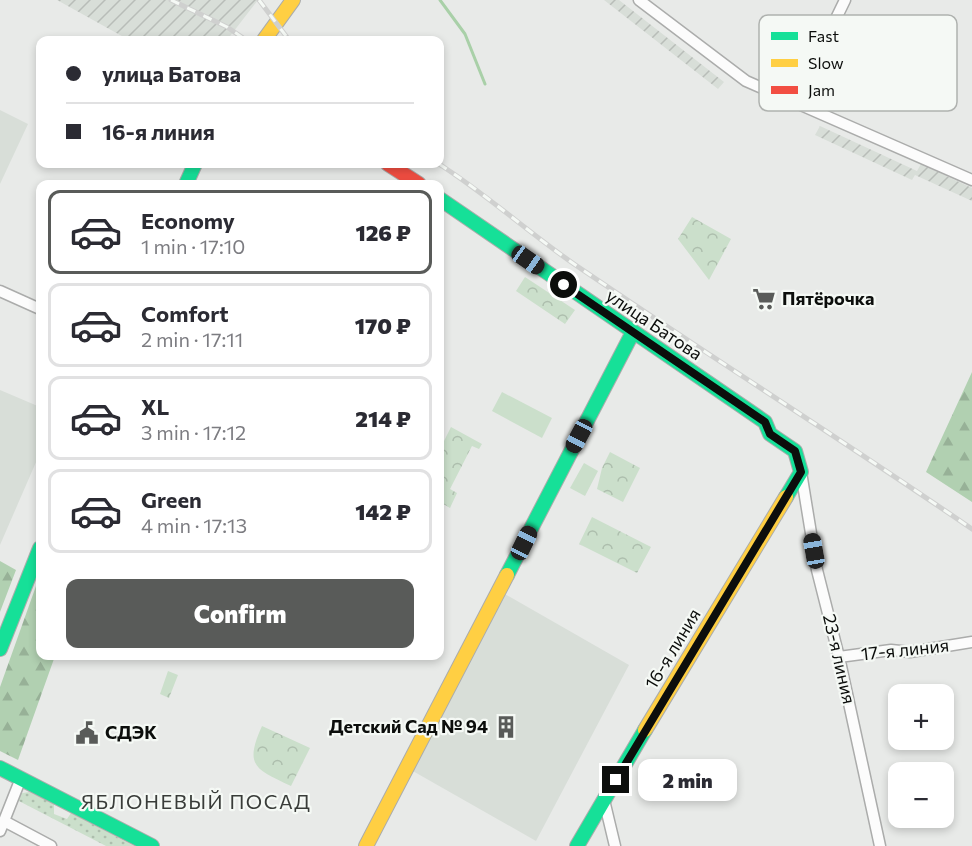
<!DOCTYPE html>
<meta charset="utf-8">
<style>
body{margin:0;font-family:Commissioner,sans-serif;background:#f7f7f7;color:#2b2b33;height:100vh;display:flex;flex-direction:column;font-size:22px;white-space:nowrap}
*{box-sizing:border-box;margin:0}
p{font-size:20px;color:#7c7c81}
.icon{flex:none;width:33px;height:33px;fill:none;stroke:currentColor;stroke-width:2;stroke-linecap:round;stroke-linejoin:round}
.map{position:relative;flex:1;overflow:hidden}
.panel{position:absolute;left:36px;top:180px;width:408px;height:480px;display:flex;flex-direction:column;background:#fff;border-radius:12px;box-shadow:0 3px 9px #0003}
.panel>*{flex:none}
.guide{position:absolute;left:36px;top:36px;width:408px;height:132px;border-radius:12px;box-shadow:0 3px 9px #0003;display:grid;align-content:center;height:132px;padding:0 30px;background:#fff}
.tools{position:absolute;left:888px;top:684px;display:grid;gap:12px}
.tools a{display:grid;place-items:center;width:66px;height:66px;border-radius:12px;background:#fff;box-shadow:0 3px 9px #0003;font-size:30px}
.end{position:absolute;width:27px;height:27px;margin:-14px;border:8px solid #0c0e0c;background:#fff;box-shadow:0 0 0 3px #fff}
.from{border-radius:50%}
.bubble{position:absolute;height:42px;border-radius:12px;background:#fff;box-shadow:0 3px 9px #0003;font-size:20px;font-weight:800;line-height:42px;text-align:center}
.car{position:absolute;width:18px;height:36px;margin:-18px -9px;border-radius:8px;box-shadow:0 0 4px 2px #0007;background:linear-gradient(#222 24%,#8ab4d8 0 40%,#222 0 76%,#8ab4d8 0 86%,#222 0)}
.guide b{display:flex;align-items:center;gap:21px;height:57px;font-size:22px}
.guide b+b{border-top:2px solid #e1e1e2}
.guide i{width:15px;height:15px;background:#2b2b33}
ul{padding:10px 0 0;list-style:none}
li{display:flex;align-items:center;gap:18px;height:84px;margin:0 12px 9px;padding:0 18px;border:3px solid #e1e1e2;border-radius:12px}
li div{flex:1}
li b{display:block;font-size:22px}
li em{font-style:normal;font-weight:800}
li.active{border-color:#595b59}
li>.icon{width:54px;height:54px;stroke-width:1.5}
.button{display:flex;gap:12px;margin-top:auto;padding:12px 30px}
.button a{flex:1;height:69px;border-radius:12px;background:#595b59;color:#fff;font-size:24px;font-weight:800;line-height:69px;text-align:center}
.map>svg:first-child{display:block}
.built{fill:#d8ded8}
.industrial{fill:url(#industrial-furrows)}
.grass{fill:url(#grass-dots)}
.forest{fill:url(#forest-firs)}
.park{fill:url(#park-crowns)}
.pitch{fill:#cbdfcb}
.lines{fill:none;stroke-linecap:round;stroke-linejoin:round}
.stream{stroke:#a9d0a8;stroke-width:3}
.street-casing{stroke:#abacab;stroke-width:13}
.fast-casing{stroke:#abacab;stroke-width:16}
.slow-casing{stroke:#abacab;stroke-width:16}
.jam-casing{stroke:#abacab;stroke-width:16}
.street{stroke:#fcfcfc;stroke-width:10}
.fast{stroke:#16e098;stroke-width:14}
.slow{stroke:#ffcf43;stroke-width:14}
.jam{stroke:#f24e42;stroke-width:14}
.rail-casing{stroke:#cfd0cf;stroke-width:5}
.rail{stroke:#f5f9f5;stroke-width:3;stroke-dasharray:9;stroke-linecap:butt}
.route{stroke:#0c0e0c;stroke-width:8}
.labels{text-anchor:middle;stroke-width:4.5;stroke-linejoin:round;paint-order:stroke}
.poi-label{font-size:18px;font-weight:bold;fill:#0c0e0c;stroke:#f5f9f5;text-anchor:start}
.street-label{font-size:18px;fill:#0c0e0c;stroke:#f5f9f5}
.neighbourhood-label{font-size:20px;letter-spacing:1.5px;fill:#393c39;stroke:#f5f9f5}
.key{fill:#f5f9f5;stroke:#afb2af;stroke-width:1.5}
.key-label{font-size:16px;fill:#0c0e0c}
</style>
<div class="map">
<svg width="972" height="846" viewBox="0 0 972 846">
<defs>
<pattern id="industrial-furrows" width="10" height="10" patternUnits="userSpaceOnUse" patternTransform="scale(1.5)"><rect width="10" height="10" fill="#d8ded8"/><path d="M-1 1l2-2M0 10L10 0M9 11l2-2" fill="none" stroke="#b8bdb8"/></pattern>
<pattern id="grass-dots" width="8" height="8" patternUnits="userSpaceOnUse" patternTransform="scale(1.5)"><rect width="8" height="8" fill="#cbdfcb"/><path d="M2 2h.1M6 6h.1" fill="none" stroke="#adbead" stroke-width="1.8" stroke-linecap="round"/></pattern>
<pattern id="forest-firs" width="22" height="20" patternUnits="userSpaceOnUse" patternTransform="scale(1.5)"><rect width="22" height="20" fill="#b1d0b1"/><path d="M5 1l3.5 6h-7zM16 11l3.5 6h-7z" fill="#97b197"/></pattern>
<pattern id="park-crowns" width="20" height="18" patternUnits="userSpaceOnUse" patternTransform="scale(1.5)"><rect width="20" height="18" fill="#cbdfcb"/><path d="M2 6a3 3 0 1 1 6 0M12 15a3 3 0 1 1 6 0" fill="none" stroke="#adbead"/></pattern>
</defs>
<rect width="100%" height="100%" fill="#e8eae8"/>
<path class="built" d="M 0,110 L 28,124 L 0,184 Z
M 0,390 L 40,407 L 40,453 L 0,545 Z
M 503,593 L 629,665 L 536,841 L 411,770 Z"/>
<path class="industrial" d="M 57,0 L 258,0 L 227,40 L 129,40 Z
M 604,0 L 619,0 L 724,82 L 718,89 Z
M 820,126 L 917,171 L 921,164 L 972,188 L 972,201 L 915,175 L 912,180 L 815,135 Z"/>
<path class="grass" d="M 29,792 L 54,804 L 54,814 L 67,819 L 71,813 L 134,846 L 106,846 L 15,799 L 17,794 Z"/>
<path class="forest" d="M 972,372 L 972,502 L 926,472 Z
M 0,561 L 16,570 L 0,612 Z
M 36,586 L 40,588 L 40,656 L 55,656 L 18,760 L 0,751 L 0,687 Z"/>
<path class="park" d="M 692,217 L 731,239 L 709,280 L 678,239 Z
M 525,277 L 575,310 L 565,324 L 516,291 Z
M 451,427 L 482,444 L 479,449 L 472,446 L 450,489 L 457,493 L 450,508 L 440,502 L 440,449 Z
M 610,452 L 640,468 L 623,502 L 597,489 L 602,468 Z
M 592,517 L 651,547 L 637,573 L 579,544 Z
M 168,671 L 178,675 L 169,698 L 160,694 Z
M 262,726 L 310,748 L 291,786 C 255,769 244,766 262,726 Z"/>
<path class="pitch" d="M 502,392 L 552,418 L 542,438 L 492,411 Z
M 584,463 L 598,471 L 585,496 L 570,488 Z"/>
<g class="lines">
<path class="stream" d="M 440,0 L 465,34 L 485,84"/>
<g class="street-casing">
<path id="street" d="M 639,0 L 746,81 L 972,180
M 795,103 L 845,0
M 0,291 L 40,309
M 801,472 L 817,570 L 839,657 L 880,846
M 839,657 L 891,650 L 910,652 L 972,642
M 604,800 L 615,846
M 4,821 L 51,846
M 0,831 L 21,778"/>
</g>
<g class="fast-casing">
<path id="fast" d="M 186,184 L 195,164
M 440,199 L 765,422 L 770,434 L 795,451 L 801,472 L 786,497
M 507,575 L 633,332
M 0,649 L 40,548
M 0,768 L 152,846
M 577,846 L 645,730"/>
</g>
<g class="slow-casing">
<path id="slow" d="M 264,40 L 293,0
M 645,730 L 786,497
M 366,846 L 507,575"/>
</g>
<g class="jam-casing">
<path id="jam" d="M 388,164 L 419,184"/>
</g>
<use href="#street" class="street"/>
<use href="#fast" class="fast"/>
<use href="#slow" class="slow"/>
<use href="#jam" class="jam"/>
<g class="rail-casing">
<path id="rail" d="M 171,0 L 227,27 L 246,40
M 259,0 L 289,40
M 439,164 C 486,194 528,232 574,264 C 706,354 841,439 972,529"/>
</g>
<use href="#rail" class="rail"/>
</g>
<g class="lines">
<path class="route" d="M 564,285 L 765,422 L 770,434 L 795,451 L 801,472 L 616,780"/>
</g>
<defs>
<g id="supermarket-bare" transform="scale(1.8)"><path d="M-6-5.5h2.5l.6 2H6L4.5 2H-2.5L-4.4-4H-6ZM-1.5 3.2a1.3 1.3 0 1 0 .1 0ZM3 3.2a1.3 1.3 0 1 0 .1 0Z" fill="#595b59" stroke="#f5f9f5" stroke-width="2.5" paint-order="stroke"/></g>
<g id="building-bare" transform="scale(1.8)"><path d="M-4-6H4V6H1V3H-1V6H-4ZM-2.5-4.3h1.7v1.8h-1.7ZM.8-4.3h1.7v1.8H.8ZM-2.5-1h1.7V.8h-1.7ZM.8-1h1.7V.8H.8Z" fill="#595b59" stroke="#f5f9f5" stroke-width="2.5" paint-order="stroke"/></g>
<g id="civic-bare" transform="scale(1.8)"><path d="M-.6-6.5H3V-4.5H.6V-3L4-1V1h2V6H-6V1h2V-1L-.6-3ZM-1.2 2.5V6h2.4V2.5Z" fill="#595b59" stroke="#f5f9f5" stroke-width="2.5" paint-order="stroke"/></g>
</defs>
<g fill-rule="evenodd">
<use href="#supermarket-bare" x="764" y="299"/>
<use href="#building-bare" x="506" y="727"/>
<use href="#civic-bare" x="87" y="733"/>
</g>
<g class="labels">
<g class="poi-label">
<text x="782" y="305">Пятёрочка</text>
<text x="488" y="733" text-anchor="end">Детский Сад № 94</text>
<text x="105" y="739">СДЭК</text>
</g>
<g class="street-label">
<text transform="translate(654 325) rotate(34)" y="6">улица Батова</text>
<text transform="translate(673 649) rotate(-59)" y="6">16-я линия</text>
<text transform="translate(905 650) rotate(-6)" y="6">17-я линия</text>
<text transform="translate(839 659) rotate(77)" y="6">23-я линия</text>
</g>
<g class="neighbourhood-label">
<text x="196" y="809">ЯБЛОНЕВЫЙ ПОСАД</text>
</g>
</g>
<rect x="759" y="15" width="198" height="96" rx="9" class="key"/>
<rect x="771" y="32" width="27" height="8" fill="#16e098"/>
<rect x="771" y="59" width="27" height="8" fill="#ffcf43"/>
<rect x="771" y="86" width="27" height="8" fill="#f24e42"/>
<g class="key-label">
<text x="808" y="42">Fast</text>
<text x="808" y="69">Slow</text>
<text x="808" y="96">Jam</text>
</g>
</svg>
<div class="tools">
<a>+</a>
<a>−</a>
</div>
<i class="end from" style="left:564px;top:285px"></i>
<i class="end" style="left:616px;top:780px"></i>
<div class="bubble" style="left:638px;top:759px;width:99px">2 min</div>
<i class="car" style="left:528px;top:260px;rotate:125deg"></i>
<i class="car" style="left:579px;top:436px;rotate:208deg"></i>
<i class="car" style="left:524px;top:543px;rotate:26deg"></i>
<i class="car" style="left:814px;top:551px;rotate:350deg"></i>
<div class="guide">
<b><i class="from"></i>улица Батова</b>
<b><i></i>16-я линия</b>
</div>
<section class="panel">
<ul>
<li class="active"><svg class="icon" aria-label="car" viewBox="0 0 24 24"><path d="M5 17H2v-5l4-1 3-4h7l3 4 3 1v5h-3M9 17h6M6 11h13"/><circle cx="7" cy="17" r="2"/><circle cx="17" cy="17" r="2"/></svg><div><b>Economy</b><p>1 min · 17:10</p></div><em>126 ₽</em></li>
<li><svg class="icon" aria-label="car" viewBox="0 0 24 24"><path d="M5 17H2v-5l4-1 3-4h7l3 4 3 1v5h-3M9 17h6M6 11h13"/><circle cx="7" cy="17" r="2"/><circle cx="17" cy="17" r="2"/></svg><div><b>Comfort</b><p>2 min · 17:11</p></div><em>170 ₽</em></li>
<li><svg class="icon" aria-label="car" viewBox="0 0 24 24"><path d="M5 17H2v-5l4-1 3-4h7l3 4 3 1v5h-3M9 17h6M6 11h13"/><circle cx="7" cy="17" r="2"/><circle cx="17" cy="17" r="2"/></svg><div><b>XL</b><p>3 min · 17:12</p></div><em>214 ₽</em></li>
<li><svg class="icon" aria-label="car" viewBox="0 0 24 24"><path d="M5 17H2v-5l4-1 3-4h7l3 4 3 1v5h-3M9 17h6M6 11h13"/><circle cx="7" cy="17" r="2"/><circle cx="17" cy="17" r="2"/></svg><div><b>Green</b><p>4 min · 17:13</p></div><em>142 ₽</em></li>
</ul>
<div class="button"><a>Confirm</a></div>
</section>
</div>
